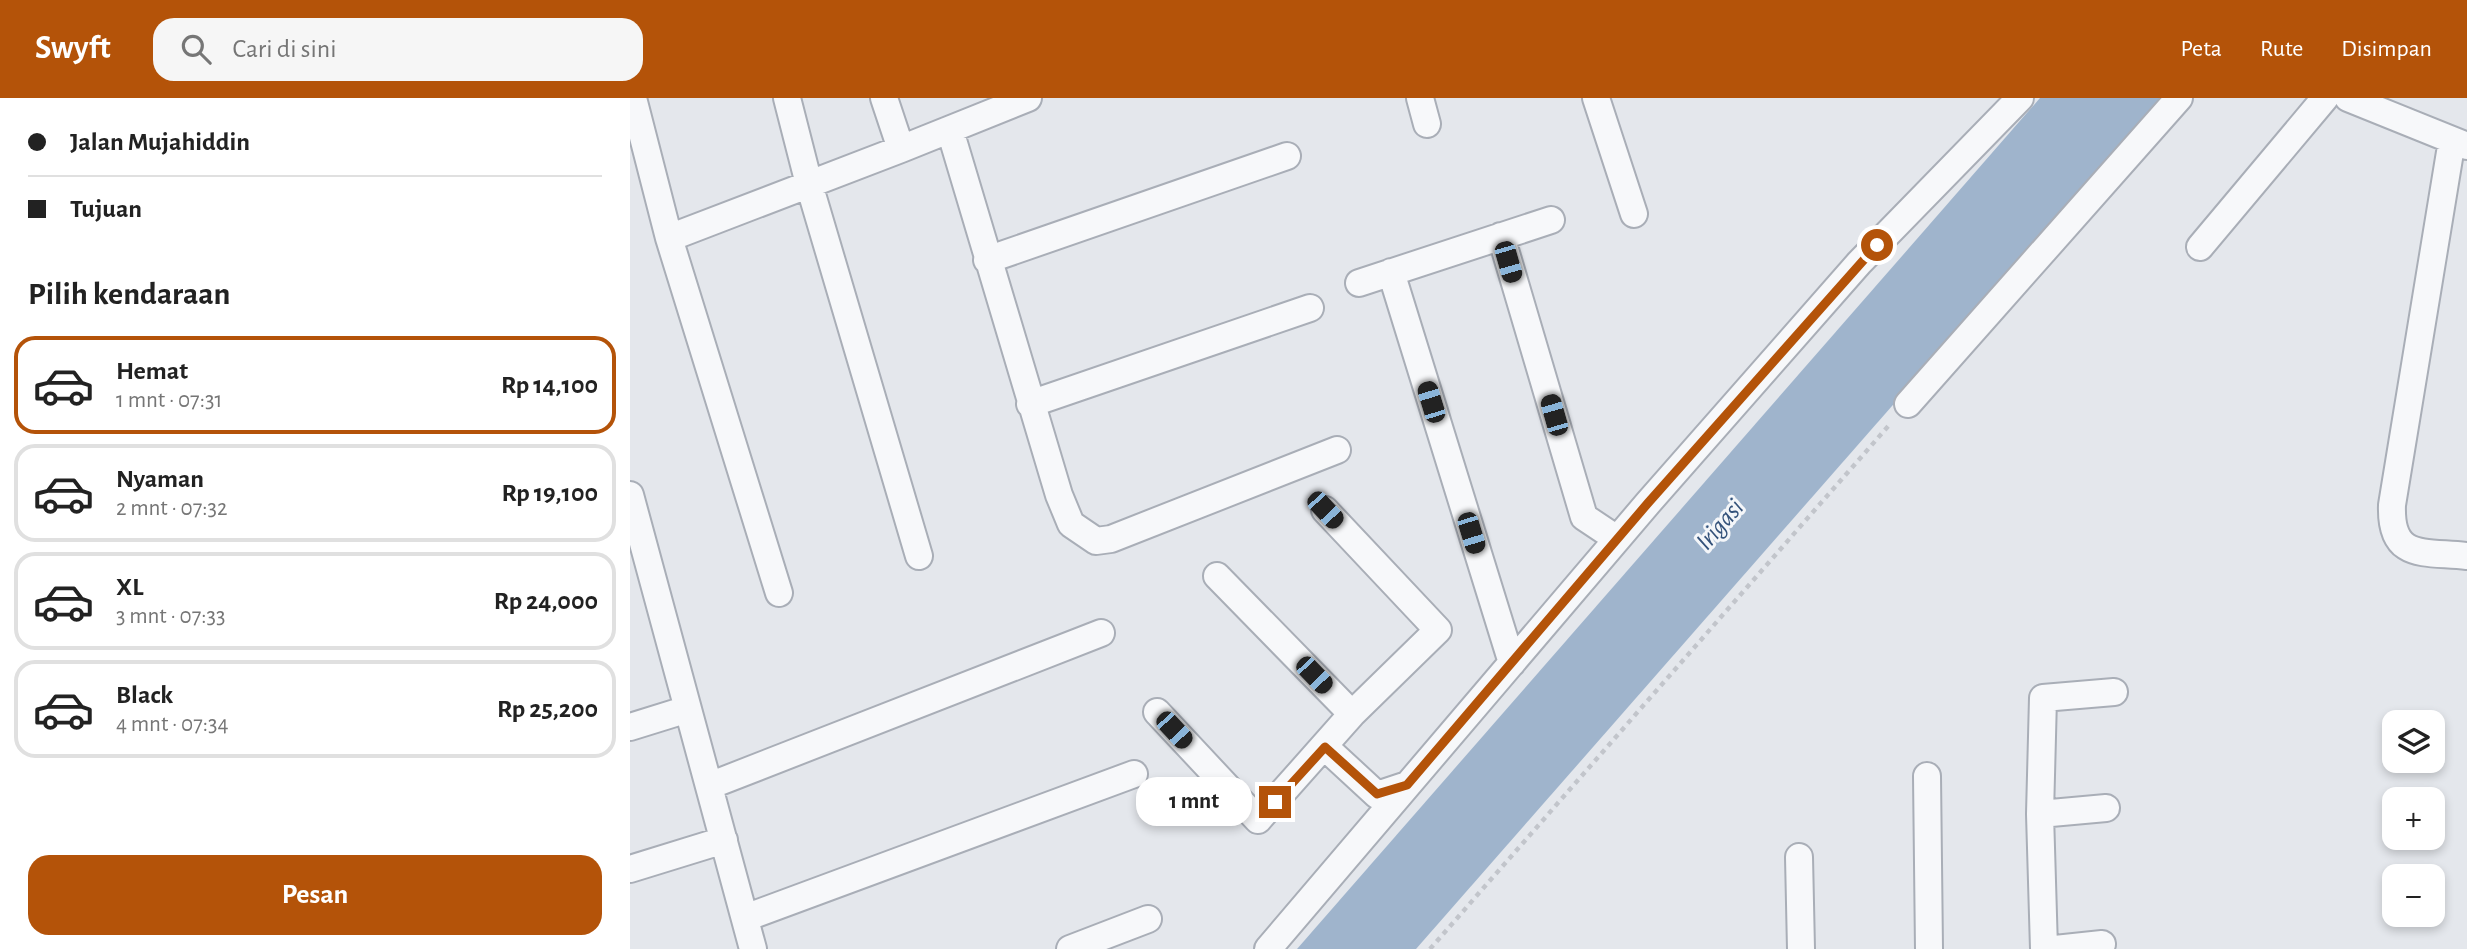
<!DOCTYPE html>
<html lang="id">
<meta charset="utf-8">
<style>
body{margin:0;font-family:"Alegreya Sans",sans-serif;background:#f6f6f6;color:#222;height:100vh;display:flex;flex-direction:column;font-size:26px;white-space:nowrap}
*{box-sizing:border-box;margin:0}
p{font-size:23px;color:#767676}
.icon{flex:none;width:38px;height:38px;fill:none;stroke:currentColor;stroke-width:2;stroke-linecap:round;stroke-linejoin:round}
.map{position:relative;flex:1;overflow:hidden}
.panel{display:flex;flex-direction:column;background:#fff;width:630px}
.panel>*{flex:none}
.hud{display:grid;align-content:center;height:154px;padding:0 28px;background:#fff}
.controls{position:absolute;left:1752px;top:612px;display:grid;gap:14px}
.controls a{display:grid;place-items:center;width:63px;height:63px;border-radius:14px;background:#fff;box-shadow:0 4px 10px #0003;font-size:35px}
.end{position:absolute;width:32px;height:32px;margin:-16px;border:9px solid #b45309;background:#fff;box-shadow:0 0 0 4px #fff}
.from{border-radius:50%}
.bubble{position:absolute;height:49px;border-radius:21px;background:#fff;box-shadow:0 4px 10px #0003;font-size:23px;font-weight:700;line-height:49px;text-align:center}
.car{position:absolute;width:21px;height:42px;margin:-21px -10px;border-radius:9px;box-shadow:0 0 5px 2px #0007;background:linear-gradient(#222 24%,#8ab4d8 0 40%,#222 0 76%,#8ab4d8 0 86%,#222 0)}
.hud b{display:flex;align-items:center;gap:24px;height:66px;font-size:26px}
.hud b+b{border-top:2px solid #e0e0e0}
.hud i{width:18px;height:18px;background:#222}
ul{padding:0;list-style:none}
li{display:flex;align-items:center;gap:21px;height:98px;margin:0 14px 10px;padding:0 14px;border:4px solid #e0e0e0;border-radius:21px}
li div{flex:1}
li b{display:block;font-size:26px}
li em{font-style:normal;font-weight:700}
li.selected{border-color:#b45309}
li>.icon{width:63px;height:63px;stroke-width:1.5}
h2{padding:0 28px;font-size:32px;line-height:84px}
.action{display:flex;gap:14px;margin-top:auto;padding:14px 28px}
.action a{flex:1;height:80px;border-radius:21px;background:#b45309;color:#fff;font-size:28px;font-weight:700;line-height:80px;text-align:center}
header{display:flex;align-items:center;gap:42px;box-sizing:border-box;height:98px;padding:0 35px;background:#b45309;color:#fff}
header strong{font-size:33px}
nav{display:flex;gap:38px;margin-inline-start:auto;font-size:24px}
.search{width:490px;height:63px;background:#f6f6f6;display:flex;align-items:center;gap:18px;box-sizing:border-box;padding:0 24px;border-radius:21px;color:#767676;font-size:26px}
main{display:flex;flex:1;min-height:0}
.map>svg:first-child{display:block}
.water{fill:#9fb4cc}
.lines{fill:none;stroke-linecap:round;stroke-linejoin:round}
.street-casing{stroke:#a9aeb7;stroke-width:30}
.path{stroke:#c2c5cb;stroke-width:4.5;stroke-dasharray:5 5;stroke-linecap:butt}
.street{stroke:#f7f8fa;stroke-width:26}
.route{stroke:#b45309;stroke-width:9}
.labels{text-anchor:middle;stroke-width:6;stroke-linejoin:round;paint-order:stroke}
.water-label{font-size:26px;font-style:italic;fill:#34527a;stroke:#f4f6f9}
</style>
<header>
<strong>Swyft</strong>
<div class="search"><svg class="icon" aria-label="search" viewBox="0 0 24 24"><circle cx="10" cy="10" r="6"/><path d="M15 15l6 6"/></svg>Cari di sini</div>
<nav><a>Peta</a><a>Rute</a><a>Disimpan</a></nav>
</header>
<main>
<section class="panel">
<div class="hud">
<b><i class="from"></i>Jalan Mujahiddin</b>
<b><i></i>Tujuan</b>
</div>
<h2>Pilih kendaraan</h2>
<ul>
<li class="selected"><svg class="icon" aria-label="car" viewBox="0 0 24 24"><path d="M5 17H2v-5l4-1 3-4h7l3 4 3 1v5h-3M9 17h6M6 11h13"/><circle cx="7" cy="17" r="2"/><circle cx="17" cy="17" r="2"/></svg><div><b>Hemat</b><p>1 mnt · 07:31</p></div><em>Rp 14,100</em></li>
<li><svg class="icon" aria-label="car" viewBox="0 0 24 24"><path d="M5 17H2v-5l4-1 3-4h7l3 4 3 1v5h-3M9 17h6M6 11h13"/><circle cx="7" cy="17" r="2"/><circle cx="17" cy="17" r="2"/></svg><div><b>Nyaman</b><p>2 mnt · 07:32</p></div><em>Rp 19,100</em></li>
<li><svg class="icon" aria-label="car" viewBox="0 0 24 24"><path d="M5 17H2v-5l4-1 3-4h7l3 4 3 1v5h-3M9 17h6M6 11h13"/><circle cx="7" cy="17" r="2"/><circle cx="17" cy="17" r="2"/></svg><div><b>XL</b><p>3 mnt · 07:33</p></div><em>Rp 24,000</em></li>
<li><svg class="icon" aria-label="car" viewBox="0 0 24 24"><path d="M5 17H2v-5l4-1 3-4h7l3 4 3 1v5h-3M9 17h6M6 11h13"/><circle cx="7" cy="17" r="2"/><circle cx="17" cy="17" r="2"/></svg><div><b>Black</b><p>4 mnt · 07:34</p></div><em>Rp 25,200</em></li>
</ul>
<div class="action"><a>Pesan</a></div>
</section>
<div class="map">
<svg width="1837" height="851" viewBox="0 0 1837 851">
<rect width="100%" height="100%" fill="#e4e7ec"/>
<path class="water" d="M 1410,0 L 1532,0 L 786,851 L 667,851 Z"/>
<g class="lines">
<g class="street-casing">
<path id="street" d="M 3,0 L 39,140 L 149,495
M 157,0 L 179,86 L 289,458
M 254,0 L 271,51
M 790,0 L 797,26
M 966,0 L 1004,116
M 1718,0 L 1837,48
M 320,32 L 429,397 L 441,426 L 466,443 L 481,441 L 707,352
M 1822,42 L 1762,407 C 1760,463 1794,453 1837,458
M 871,138 L 954,419 L 987,441
M 39,140 L 271,51 L 398,0
M 1570,149 L 1695,0
M 357,162 L 657,58
M 761,174 L 882,565
M 729,185 L 921,122
M 400,306 L 680,210
M 1278,306 L 1549,0
M 0,397 L 123,851
M 587,478 L 722,616
M 527,614 L 628,722 L 722,616 L 808,532 L 695,412
M 0,629 L 58,611
M 695,649 L 747,697 L 777,687
M 1297,678 L 1299,851
M 79,688 L 471,535
M 1410,716 L 1476,710
M 1169,759 L 1171,851
M 0,771 L 94,742
M 115,820 L 504,676
M 440,851 L 518,821
M 638,851 L 1018,405 L 1229,165 L 1390,0
M 1414,851 L 1410,716 L 1413,600 L 1484,594
M 1425,851 L 1472,846"/>
</g>
<path class="path" d="M 800,851 L 1261,325"/>
<use href="#street" class="street"/>
</g>
<g class="lines">
<path class="route" d="M 645,704 L 695,649 L 747,696 L 777,687 L 1018,405 L 1247,147"/>
</g>
<g class="labels">
<g class="water-label">
<text transform="translate(1089 426) rotate(-49)" y="9">Irigasi</text>
</g>
</g>
</svg>
<div class="controls">
<a><svg class="icon" aria-label="layers" viewBox="0 0 24 24"><path d="M12 4l9 5-9 5-9-5zM3 14l9 5 9-5"/></svg></a>
<a>+</a>
<a>−</a>
</div>
<i class="end from" style="left:1247px;top:147px"></i>
<i class="end" style="left:645px;top:704px"></i>
<div class="bubble" style="left:506px;top:679px;width:116px">1 mnt</div>
<i class="car" style="left:878px;top:164px;rotate:164deg"></i>
<i class="car" style="left:801px;top:304px;rotate:343deg"></i>
<i class="car" style="left:924px;top:317px;rotate:344deg"></i>
<i class="car" style="left:695px;top:412px;rotate:137deg"></i>
<i class="car" style="left:841px;top:435px;rotate:163deg"></i>
<i class="car" style="left:684px;top:577px;rotate:136deg"></i>
<i class="car" style="left:544px;top:632px;rotate:137deg"></i>
</div>
</main>
